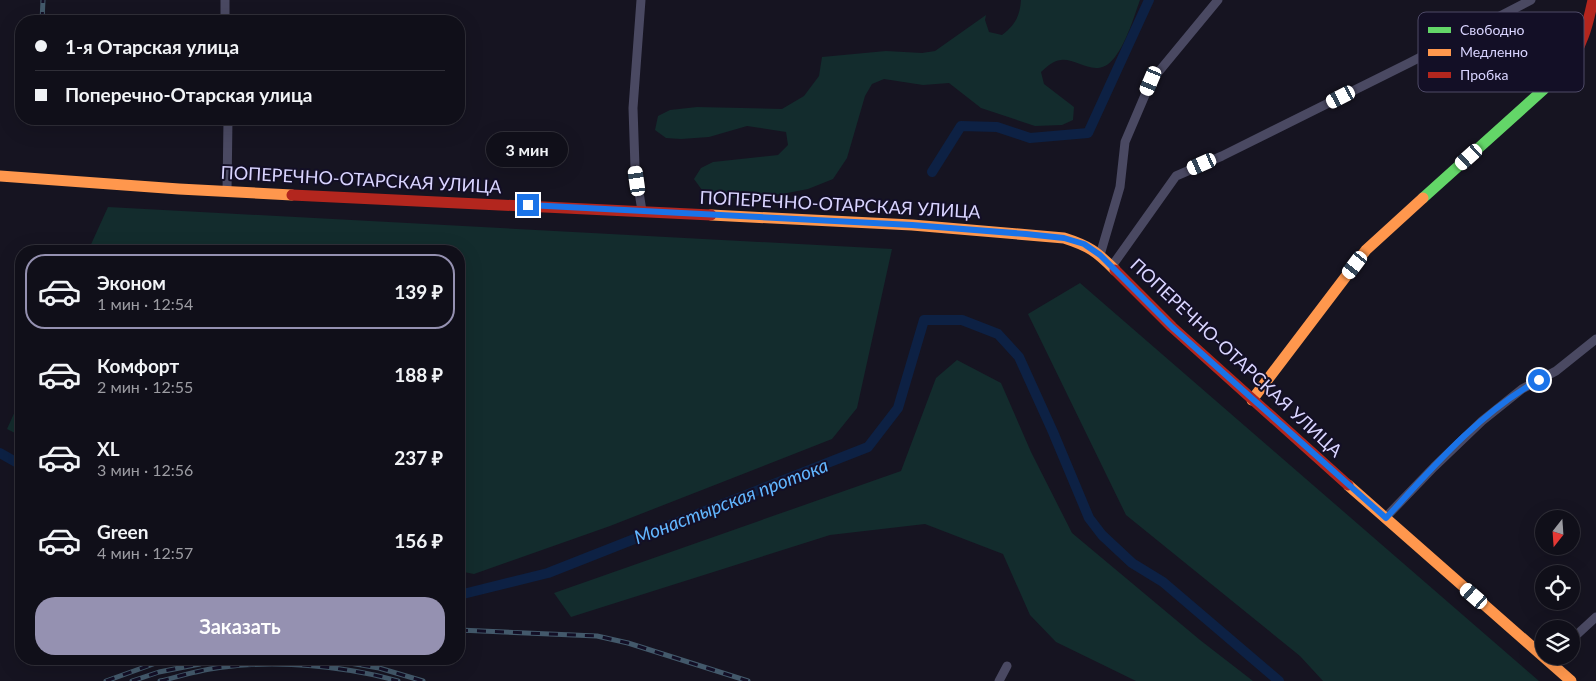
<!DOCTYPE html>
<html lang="ru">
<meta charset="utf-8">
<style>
body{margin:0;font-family:Lato,sans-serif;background:#191822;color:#f1f3f6;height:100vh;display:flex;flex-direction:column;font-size:19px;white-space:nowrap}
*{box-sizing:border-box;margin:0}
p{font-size:16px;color:#9c9ca2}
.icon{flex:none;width:28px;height:28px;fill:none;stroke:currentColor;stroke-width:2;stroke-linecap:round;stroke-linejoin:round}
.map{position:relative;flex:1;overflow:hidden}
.side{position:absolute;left:15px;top:245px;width:450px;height:420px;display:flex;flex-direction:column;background:#100f19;border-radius:20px;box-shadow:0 5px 20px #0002,0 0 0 1px #302f38}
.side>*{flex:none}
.hud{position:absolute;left:15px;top:15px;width:450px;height:110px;border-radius:20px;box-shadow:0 5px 20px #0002,0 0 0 1px #302f38;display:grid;align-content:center;height:110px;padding:0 20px;background:#100f19}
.needle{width:32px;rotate:197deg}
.fabs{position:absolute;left:1535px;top:510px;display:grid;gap:10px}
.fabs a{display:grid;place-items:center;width:45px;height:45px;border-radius:50%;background:#100f19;box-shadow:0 5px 20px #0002,0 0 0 1px #302f38;font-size:25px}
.end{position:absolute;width:22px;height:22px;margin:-11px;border:6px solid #1a73e8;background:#fff;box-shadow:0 0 0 2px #fff}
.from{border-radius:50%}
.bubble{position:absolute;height:35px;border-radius:18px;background:#100f19;box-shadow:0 5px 20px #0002,0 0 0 1px #302f38;font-size:16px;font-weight:700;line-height:35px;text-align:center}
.car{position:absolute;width:15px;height:30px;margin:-15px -8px;border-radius:6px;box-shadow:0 0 4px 1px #0007;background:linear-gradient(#fff 24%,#345 0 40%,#fff 0 76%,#345 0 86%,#fff 0)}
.hud b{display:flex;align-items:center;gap:18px;height:48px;font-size:19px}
.hud b+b{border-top:1px solid #302f38}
.hud i{width:12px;height:12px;background:#f1f3f6}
ul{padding:9px 0 0;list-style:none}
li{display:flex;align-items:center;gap:15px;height:75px;margin:0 10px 8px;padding:0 10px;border:2px solid transparent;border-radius:20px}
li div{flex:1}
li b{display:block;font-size:19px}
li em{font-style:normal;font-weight:700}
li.selected{border-color:#9591b1}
li>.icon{width:45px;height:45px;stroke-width:1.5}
.primary-button{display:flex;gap:10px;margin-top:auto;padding:10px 20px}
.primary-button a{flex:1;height:58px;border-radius:20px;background:#9591b1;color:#fff;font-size:20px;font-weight:700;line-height:58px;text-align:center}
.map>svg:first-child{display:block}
.green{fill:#132c2d}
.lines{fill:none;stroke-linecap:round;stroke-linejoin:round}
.canal{stroke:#0d2144;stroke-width:10}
.street{stroke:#4a4962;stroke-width:9}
.fast{stroke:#63d668;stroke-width:11}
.slow{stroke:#ff974d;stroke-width:11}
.jam{stroke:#b3261e;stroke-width:11}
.rail-casing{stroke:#43596b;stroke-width:5}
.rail{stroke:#130f26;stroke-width:3;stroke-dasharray:9;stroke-linecap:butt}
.route{stroke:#1a73e8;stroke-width:6}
.labels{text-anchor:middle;stroke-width:4;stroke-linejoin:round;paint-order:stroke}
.street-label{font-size:18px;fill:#d9d4ff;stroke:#130f26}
.water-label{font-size:19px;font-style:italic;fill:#62b6ff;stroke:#130f26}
.key{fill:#130f26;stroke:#4e4a67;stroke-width:1}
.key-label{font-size:14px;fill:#d9d4ff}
</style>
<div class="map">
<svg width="1596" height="681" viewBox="0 0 1596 681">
<rect width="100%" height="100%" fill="#161421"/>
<path class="green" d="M 1021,0 L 1140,0 C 1133,19 1127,41 1115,57 C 1097,81 1078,58 1061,60 C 1052,61 1048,66 1041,72 L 1044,84 L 1074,107 L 1073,120 L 1062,125 L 1035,126 L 981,108 L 949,83 L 923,85 L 884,79 L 872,84 L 865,96 L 847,158 L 833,179 L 808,189 L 782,194 L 728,198 L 702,190 L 694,179 L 701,168 L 713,162 L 778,155 L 788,145 L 786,132 L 747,126 L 709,137 L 681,139 L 666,138 L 655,130 L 658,116 L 670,110 L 697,107 L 782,109 L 804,96 L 819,76 L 822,57 L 886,51 L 922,53 L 935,51 L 986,15 L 985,20 L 989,32 L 1002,35 C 1015,25 1020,16 1021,0 Z
M 108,207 L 892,249 L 857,408 L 832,439 L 610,526 L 474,574 L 459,571 L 459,251 L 88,251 Z
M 1080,283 L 1539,681 L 1323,681 L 1300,656 L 1126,515 L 1028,314 Z
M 957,360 L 1001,383 L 1031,452 L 1072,533 L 1200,640 L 1253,681 L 1136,681 L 1056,642 L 1030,615 L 1003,554 L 925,524 L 830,535 L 571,617 L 554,593 L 901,471 L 936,378 Z
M 21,398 L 21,436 L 7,429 Z"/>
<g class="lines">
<path class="canal" d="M 932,172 L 961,126 L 997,127 L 1030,138 L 1088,133 L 1149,0
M 0,453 L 21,465
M 459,593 L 463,594 L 548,573 L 868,447 L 898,408 L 924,320 L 962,320 L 998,334 L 1019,357 L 1053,432 L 1089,518 L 1102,535 L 1132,563 L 1163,582 L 1279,681"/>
<path class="street" d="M 225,0 L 225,21
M 641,0 L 633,108 L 635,167 L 642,211
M 227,191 L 228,119
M 1100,255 L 1120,187 L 1125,142 L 1151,81 L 1218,0
M 1112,266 L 1176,176 L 1222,156 L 1409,63 L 1531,0
M 1385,518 L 1434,467 L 1482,421 L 1522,389 L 1556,371 L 1596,339
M 1571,640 L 1596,617
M 999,681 L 1007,666"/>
<path class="fast" d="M 1423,198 L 1543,90 L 1565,67"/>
<path class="slow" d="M 0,176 L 179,189 L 292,195
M 711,215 L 912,225 L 1064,238 C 1089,246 1096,251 1115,270
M 1252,400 L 1366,250 L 1423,198
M 1348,485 L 1571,681"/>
<path class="jam" d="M 1565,67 C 1582,50 1588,23 1593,0
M 292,195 L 711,215
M 1115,270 L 1172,327 L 1348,485"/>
<g class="rail-casing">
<path id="rail" d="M 42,21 L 43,0
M 459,630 L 597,636 L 628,643 L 748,681
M 326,659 L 379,668 L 423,681
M 106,681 L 167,659
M 132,681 L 159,672 L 200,664
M 160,681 C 181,676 202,669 224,667 C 278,660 346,666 398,681"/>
</g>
<use href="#rail" class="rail"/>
</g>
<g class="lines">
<path class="route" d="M 528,205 L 912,225 L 1026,234 L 1064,238 L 1084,244 L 1100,255 L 1172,327 L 1386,518 C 1431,469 1480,412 1539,380"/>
</g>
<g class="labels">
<g class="street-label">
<text transform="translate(361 180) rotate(3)" y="6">ПОПЕРЕЧНО-ОТАРСКАЯ УЛИЦА</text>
<text transform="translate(840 205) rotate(3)" y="6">ПОПЕРЕЧНО-ОТАРСКАЯ УЛИЦА</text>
<text transform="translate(1236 358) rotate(43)" y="6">ПОПЕРЕЧНО-ОТАРСКАЯ УЛИЦА</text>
</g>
<g class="water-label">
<text transform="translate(731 501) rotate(-21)" y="7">Монастырская протока</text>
</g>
</g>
<rect x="1418" y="12" width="166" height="80" rx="8" class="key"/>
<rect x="1428" y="27" width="23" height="6" fill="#63d668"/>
<rect x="1428" y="49" width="23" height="7" fill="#ff974d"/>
<rect x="1428" y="72" width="23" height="6" fill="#b3261e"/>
<g class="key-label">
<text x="1460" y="35">Свободно</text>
<text x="1460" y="57">Медленно</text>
<text x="1460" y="80">Пробка</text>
</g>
</svg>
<div class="fabs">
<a><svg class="needle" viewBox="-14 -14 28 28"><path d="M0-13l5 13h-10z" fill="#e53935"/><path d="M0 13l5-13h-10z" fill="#9c9ca2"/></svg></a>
<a><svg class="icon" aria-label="locate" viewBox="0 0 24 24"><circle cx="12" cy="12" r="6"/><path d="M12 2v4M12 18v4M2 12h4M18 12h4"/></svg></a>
<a><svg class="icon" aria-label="layers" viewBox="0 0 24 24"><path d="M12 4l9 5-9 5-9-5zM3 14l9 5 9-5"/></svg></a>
</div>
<i class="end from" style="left:1539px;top:380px"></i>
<i class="end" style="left:528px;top:205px"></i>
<div class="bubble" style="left:486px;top:132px;width:82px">3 мин</div>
<i class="car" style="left:1151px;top:81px;rotate:203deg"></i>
<i class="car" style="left:1341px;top:97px;rotate:243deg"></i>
<i class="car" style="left:1469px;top:157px;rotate:228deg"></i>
<i class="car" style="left:1202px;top:164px;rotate:246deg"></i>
<i class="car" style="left:637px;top:181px;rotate:352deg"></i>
<i class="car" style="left:1355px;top:265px;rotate:217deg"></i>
<i class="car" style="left:1474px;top:596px;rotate:311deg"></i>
<div class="hud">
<b><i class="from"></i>1-я Отарская улица</b>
<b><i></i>Поперечно-Отарская улица</b>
</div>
<section class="side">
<ul>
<li class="selected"><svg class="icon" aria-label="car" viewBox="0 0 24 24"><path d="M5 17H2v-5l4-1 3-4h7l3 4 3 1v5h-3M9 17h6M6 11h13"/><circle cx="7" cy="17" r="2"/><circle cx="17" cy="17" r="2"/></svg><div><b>Эконом</b><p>1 мин · 12:54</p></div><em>139 ₽</em></li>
<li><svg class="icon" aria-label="car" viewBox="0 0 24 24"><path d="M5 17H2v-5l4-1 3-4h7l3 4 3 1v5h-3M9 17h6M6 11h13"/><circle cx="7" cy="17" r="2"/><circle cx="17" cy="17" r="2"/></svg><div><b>Комфорт</b><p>2 мин · 12:55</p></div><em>188 ₽</em></li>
<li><svg class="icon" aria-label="car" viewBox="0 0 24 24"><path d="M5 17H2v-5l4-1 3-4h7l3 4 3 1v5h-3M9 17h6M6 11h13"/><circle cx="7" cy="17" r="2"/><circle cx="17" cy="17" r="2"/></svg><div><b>XL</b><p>3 мин · 12:56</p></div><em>237 ₽</em></li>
<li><svg class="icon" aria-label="car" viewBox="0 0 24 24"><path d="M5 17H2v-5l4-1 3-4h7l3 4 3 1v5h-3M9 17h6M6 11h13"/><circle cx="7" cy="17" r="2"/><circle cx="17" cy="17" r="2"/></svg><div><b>Green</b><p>4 мин · 12:57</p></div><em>156 ₽</em></li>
</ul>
<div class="primary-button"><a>Заказать</a></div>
</section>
</div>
